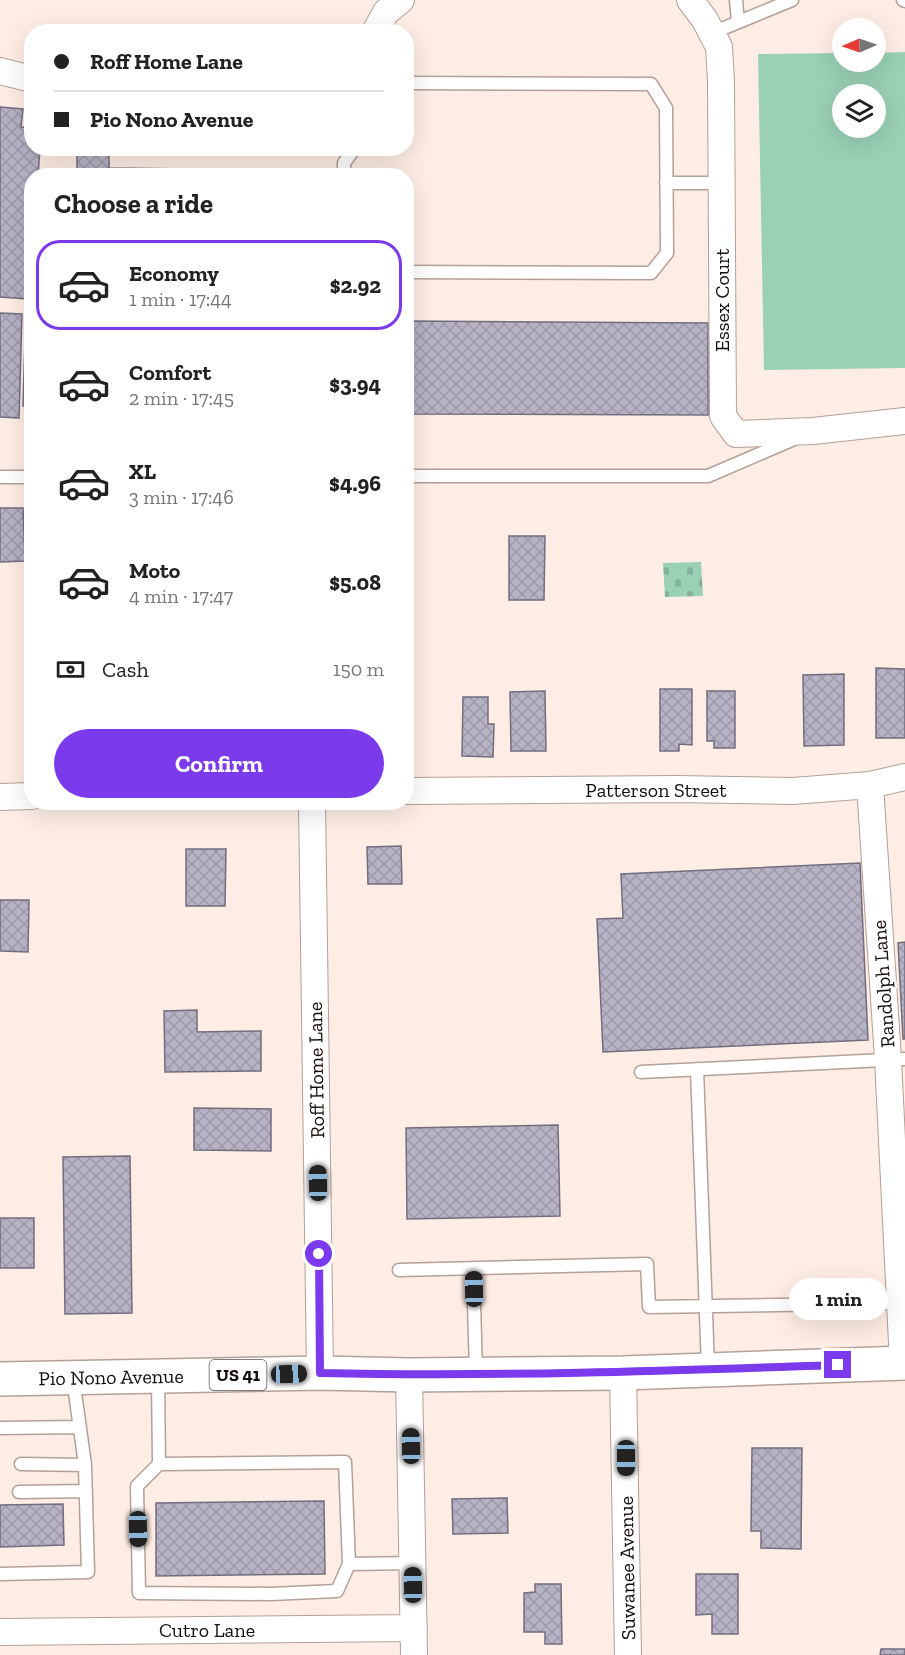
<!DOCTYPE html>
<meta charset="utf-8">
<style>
body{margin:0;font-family:"Zilla Slab",serif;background:#f6f6f6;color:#222;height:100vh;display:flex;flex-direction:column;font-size:22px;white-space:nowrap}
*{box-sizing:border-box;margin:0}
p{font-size:20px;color:#767676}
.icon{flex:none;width:33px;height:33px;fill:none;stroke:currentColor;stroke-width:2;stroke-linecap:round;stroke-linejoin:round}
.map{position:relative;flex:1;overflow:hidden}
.drawer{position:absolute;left:24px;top:168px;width:390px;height:642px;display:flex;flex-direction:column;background:#fff;border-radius:24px;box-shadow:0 6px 24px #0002}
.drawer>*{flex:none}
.guide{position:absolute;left:24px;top:24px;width:390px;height:132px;border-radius:24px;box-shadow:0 6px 24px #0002;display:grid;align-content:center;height:132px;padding:0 30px;background:#fff}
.needle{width:39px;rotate:268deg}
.tools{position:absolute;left:832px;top:18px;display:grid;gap:12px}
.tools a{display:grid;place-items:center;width:54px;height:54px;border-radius:50%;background:#fff;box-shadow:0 6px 24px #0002;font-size:30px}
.end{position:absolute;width:27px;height:27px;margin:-14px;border:8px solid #7c3aed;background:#fff;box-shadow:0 0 0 3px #fff}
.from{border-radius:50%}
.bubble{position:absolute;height:42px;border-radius:21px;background:#fff;box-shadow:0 6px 24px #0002;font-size:20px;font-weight:800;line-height:42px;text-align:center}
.car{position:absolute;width:18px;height:36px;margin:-18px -9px;border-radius:8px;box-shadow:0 0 4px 2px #0007;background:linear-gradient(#222 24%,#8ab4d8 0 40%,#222 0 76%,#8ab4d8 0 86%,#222 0)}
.guide b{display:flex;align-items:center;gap:21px;height:57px;font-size:22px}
.guide b+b{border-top:2px solid #e0e0e0}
.guide i{width:15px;height:15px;background:#222}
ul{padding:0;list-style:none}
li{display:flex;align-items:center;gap:18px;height:90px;margin:0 12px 9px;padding:0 18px;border:3px solid transparent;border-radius:24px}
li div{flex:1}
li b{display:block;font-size:22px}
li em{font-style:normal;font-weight:800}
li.active{border-color:#7c3aed}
li>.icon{width:54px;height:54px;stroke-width:1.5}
h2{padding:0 30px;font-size:27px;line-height:72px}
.pay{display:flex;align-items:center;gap:15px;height:66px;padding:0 30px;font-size:22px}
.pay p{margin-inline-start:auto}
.primary-button{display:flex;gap:12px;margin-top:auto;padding:12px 30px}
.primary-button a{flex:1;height:69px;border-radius:36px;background:#7c3aed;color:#fff;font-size:24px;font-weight:800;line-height:69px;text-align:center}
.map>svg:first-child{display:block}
.green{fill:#9ad0b5;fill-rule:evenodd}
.cemetery{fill:url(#cemetery-stones)}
.building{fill:url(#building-cross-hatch);stroke:#726e7f;stroke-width:1.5}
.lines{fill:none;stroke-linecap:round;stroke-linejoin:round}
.lane-casing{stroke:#b3a096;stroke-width:15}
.street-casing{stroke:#b3a096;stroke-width:28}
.primary-casing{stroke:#b3a096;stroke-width:36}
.lane{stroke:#fff;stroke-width:12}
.street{stroke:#fff;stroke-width:26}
.primary{stroke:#fff;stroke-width:33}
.route{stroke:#7c3aed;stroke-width:8}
.labels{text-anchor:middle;stroke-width:5;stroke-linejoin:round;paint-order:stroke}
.shield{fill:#fff;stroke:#5b5654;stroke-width:1.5}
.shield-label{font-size:18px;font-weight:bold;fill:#150e0b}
.street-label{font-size:20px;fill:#150e0b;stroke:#fff}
</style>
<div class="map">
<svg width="905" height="1655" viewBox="0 0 905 1655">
<defs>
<pattern id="cemetery-stones" width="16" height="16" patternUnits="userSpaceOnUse" patternTransform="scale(1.5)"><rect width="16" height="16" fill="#9ad0b5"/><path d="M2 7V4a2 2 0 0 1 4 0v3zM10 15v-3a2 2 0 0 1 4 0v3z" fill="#84b19a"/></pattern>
<pattern id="building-cross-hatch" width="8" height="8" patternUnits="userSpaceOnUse" patternTransform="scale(1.5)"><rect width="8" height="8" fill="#b7b3c5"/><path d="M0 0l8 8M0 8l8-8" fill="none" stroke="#9c99a8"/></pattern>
</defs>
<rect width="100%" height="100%" fill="#fdede4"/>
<path class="green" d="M 905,52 L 905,368 L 764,370 L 758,54 L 843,53 L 843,62 L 876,62 L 876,53 ZM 843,94 L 876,94 L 876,128 L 843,128 Z"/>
<path class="cemetery" d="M 701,562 L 703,596 L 665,597 L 663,563 Z"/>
<path class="building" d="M 0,107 L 23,109 L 21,127 L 32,128 L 32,148 L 40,148 L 38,176 L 32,176 L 32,257 L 28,299 L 0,297 Z
M 77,148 L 109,148 L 109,168 L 268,170 L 268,176 L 77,176 Z
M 0,313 L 22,314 L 19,418 L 0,417 Z
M 406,321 L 708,323 L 708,415 L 406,414 Z
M 25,339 L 32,339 L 32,406 L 23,406 Z
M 0,508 L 23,508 L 25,561 L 0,562 Z
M 509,536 L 545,536 L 544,600 L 509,600 Z
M 876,668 L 905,669 L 905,738 L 876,738 Z
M 844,674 L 844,745 L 804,746 L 803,675 Z
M 660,689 L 692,689 L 692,745 L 679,744 L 679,751 L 660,751 Z
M 545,691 L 546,751 L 511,751 L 510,692 Z
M 707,691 L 735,691 L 735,748 L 714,748 L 714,741 L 707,741 Z
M 463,697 L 488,697 L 488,724 L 494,724 L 493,757 L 462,756 Z
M 401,846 L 402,884 L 368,884 L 367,847 Z
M 186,849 L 226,849 L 225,906 L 186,906 Z
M 860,863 L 868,1040 L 603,1052 L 597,919 L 623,918 L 621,874 Z
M 0,900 L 29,900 L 28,952 L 0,951 Z
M 905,942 L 905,1039 L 903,1039 L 898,943 Z
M 197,1010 L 197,1032 L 261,1031 L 261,1071 L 165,1072 L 164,1011 Z
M 194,1108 L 271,1109 L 271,1151 L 194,1150 Z
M 558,1125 L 560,1216 L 407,1219 L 406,1128 Z
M 130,1156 L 132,1313 L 65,1314 L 63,1157 Z
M 0,1218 L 34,1218 L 34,1268 L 0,1268 Z
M 752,1448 L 802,1448 L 801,1549 L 761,1548 L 761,1531 L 751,1531 Z
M 507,1498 L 508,1533 L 453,1534 L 452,1499 Z
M 324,1501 L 325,1574 L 156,1576 L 156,1503 Z
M 63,1504 L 64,1545 L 0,1547 L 0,1505 Z
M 696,1574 L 738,1574 L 738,1634 L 712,1634 L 712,1614 L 696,1615 Z
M 535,1584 L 561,1584 L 562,1644 L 545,1644 L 545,1632 L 524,1632 L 524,1593 L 535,1592 Z
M 881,1649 L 905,1649 L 905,1655 L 880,1655 Z"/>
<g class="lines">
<g class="lane-casing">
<path id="lane" d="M 736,0 L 738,22
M 903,0 L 905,1
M 712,33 L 792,0
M 406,83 L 651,84 L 666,108 L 667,253 L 651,273 L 406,272
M 344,176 L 344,163 L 355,148
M 666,183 L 721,183
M 406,476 L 708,476 L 794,439
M 0,477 L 32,477
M 697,1069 L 708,1368
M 641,1072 L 905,1059
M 473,1268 L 476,1372
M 399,1270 L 647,1264 L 649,1307 L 900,1303
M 158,1377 L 159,1464 L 345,1462 L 349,1564 L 413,1563
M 0,1428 L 80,1427
M 21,1464 L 85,1465
M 159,1464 L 137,1486 L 139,1593 L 271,1594 L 337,1591 L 349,1564
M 19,1492 L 86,1491
M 0,1574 L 88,1572 L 85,1465 L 73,1378"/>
</g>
<g class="street-casing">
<path id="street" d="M 690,0 L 705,20 L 719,47 L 721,81 L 723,416 L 736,434 L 813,431 L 905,421
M 375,32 L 386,12 L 401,0
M 0,71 L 32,79
M 870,785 L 888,1059 L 903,1363
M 406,791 L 677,789 L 793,791 L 870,785 L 905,777
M 0,797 L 32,796
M 312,802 L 320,1373
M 623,1373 L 628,1655
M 409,1375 L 414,1655
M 0,1632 L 414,1628"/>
</g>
<g class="primary-casing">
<path id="primary" d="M 0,1379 L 320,1373 L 409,1375 L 623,1373 L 905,1363"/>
</g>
<use href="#lane" class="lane"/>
<use href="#street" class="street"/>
<use href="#primary" class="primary"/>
</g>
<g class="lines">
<path class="route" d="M 319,1254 L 320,1373 C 493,1377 666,1371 838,1365"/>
</g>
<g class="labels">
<rect class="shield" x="209.5" y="1360" width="57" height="30" rx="4.5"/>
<g class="shield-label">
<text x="238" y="1381">US 41</text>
</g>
<g class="street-label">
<text transform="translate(722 300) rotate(-90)" y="7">Essex Court</text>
<text x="656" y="797">Patterson Street</text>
<text transform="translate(883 984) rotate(-94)" y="7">Randolph Lane</text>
<text transform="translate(316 1070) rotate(-91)" y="7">Roff Home Lane</text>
<text transform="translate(111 1377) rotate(-1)" y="7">Pio Nono Avenue</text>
<text transform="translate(627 1568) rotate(-91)" y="7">Suwanee Avenue</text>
<text x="207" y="1637">Cutro Lane</text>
</g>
</g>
</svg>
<div class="tools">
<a><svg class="needle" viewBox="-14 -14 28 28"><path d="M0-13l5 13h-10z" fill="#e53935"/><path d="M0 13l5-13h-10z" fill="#767676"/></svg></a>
<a><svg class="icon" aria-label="layers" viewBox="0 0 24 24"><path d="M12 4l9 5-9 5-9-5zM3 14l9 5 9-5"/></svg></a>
</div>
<i class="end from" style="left:319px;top:1254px"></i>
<i class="end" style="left:838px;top:1365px"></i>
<div class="bubble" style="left:789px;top:1278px;width:99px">1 min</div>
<i class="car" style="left:318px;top:1183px;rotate:359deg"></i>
<i class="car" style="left:474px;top:1289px;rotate:359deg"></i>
<i class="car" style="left:289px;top:1374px;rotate:88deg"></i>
<i class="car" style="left:411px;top:1446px;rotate:359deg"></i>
<i class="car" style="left:626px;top:1458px;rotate:180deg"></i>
<i class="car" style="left:138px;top:1529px;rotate:179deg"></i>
<i class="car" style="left:413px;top:1585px;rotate:359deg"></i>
<div class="guide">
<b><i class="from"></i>Roff Home Lane</b>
<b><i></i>Pio Nono Avenue</b>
</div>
<section class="drawer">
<h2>Choose a ride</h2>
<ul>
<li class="active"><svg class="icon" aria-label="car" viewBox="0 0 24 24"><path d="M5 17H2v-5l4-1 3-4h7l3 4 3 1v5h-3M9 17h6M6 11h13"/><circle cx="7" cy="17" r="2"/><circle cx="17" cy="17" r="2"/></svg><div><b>Economy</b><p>1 min · 17:44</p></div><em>$2.92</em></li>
<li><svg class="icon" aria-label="car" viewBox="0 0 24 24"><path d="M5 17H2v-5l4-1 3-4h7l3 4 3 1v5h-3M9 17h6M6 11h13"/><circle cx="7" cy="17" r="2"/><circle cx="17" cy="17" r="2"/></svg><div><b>Comfort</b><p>2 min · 17:45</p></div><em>$3.94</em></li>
<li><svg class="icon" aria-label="car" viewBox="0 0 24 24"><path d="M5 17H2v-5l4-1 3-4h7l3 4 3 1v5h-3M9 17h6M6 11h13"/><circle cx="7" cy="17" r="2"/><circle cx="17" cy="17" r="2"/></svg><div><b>XL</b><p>3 min · 17:46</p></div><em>$4.96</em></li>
<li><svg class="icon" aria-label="car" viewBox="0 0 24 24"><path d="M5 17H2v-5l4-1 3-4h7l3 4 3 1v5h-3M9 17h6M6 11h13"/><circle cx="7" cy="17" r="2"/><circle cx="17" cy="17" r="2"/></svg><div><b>Moto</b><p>4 min · 17:47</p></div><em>$5.08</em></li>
</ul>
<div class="pay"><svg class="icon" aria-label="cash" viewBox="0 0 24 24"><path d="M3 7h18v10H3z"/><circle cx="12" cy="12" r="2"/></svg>Cash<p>150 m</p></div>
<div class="primary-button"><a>Confirm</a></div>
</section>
</div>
